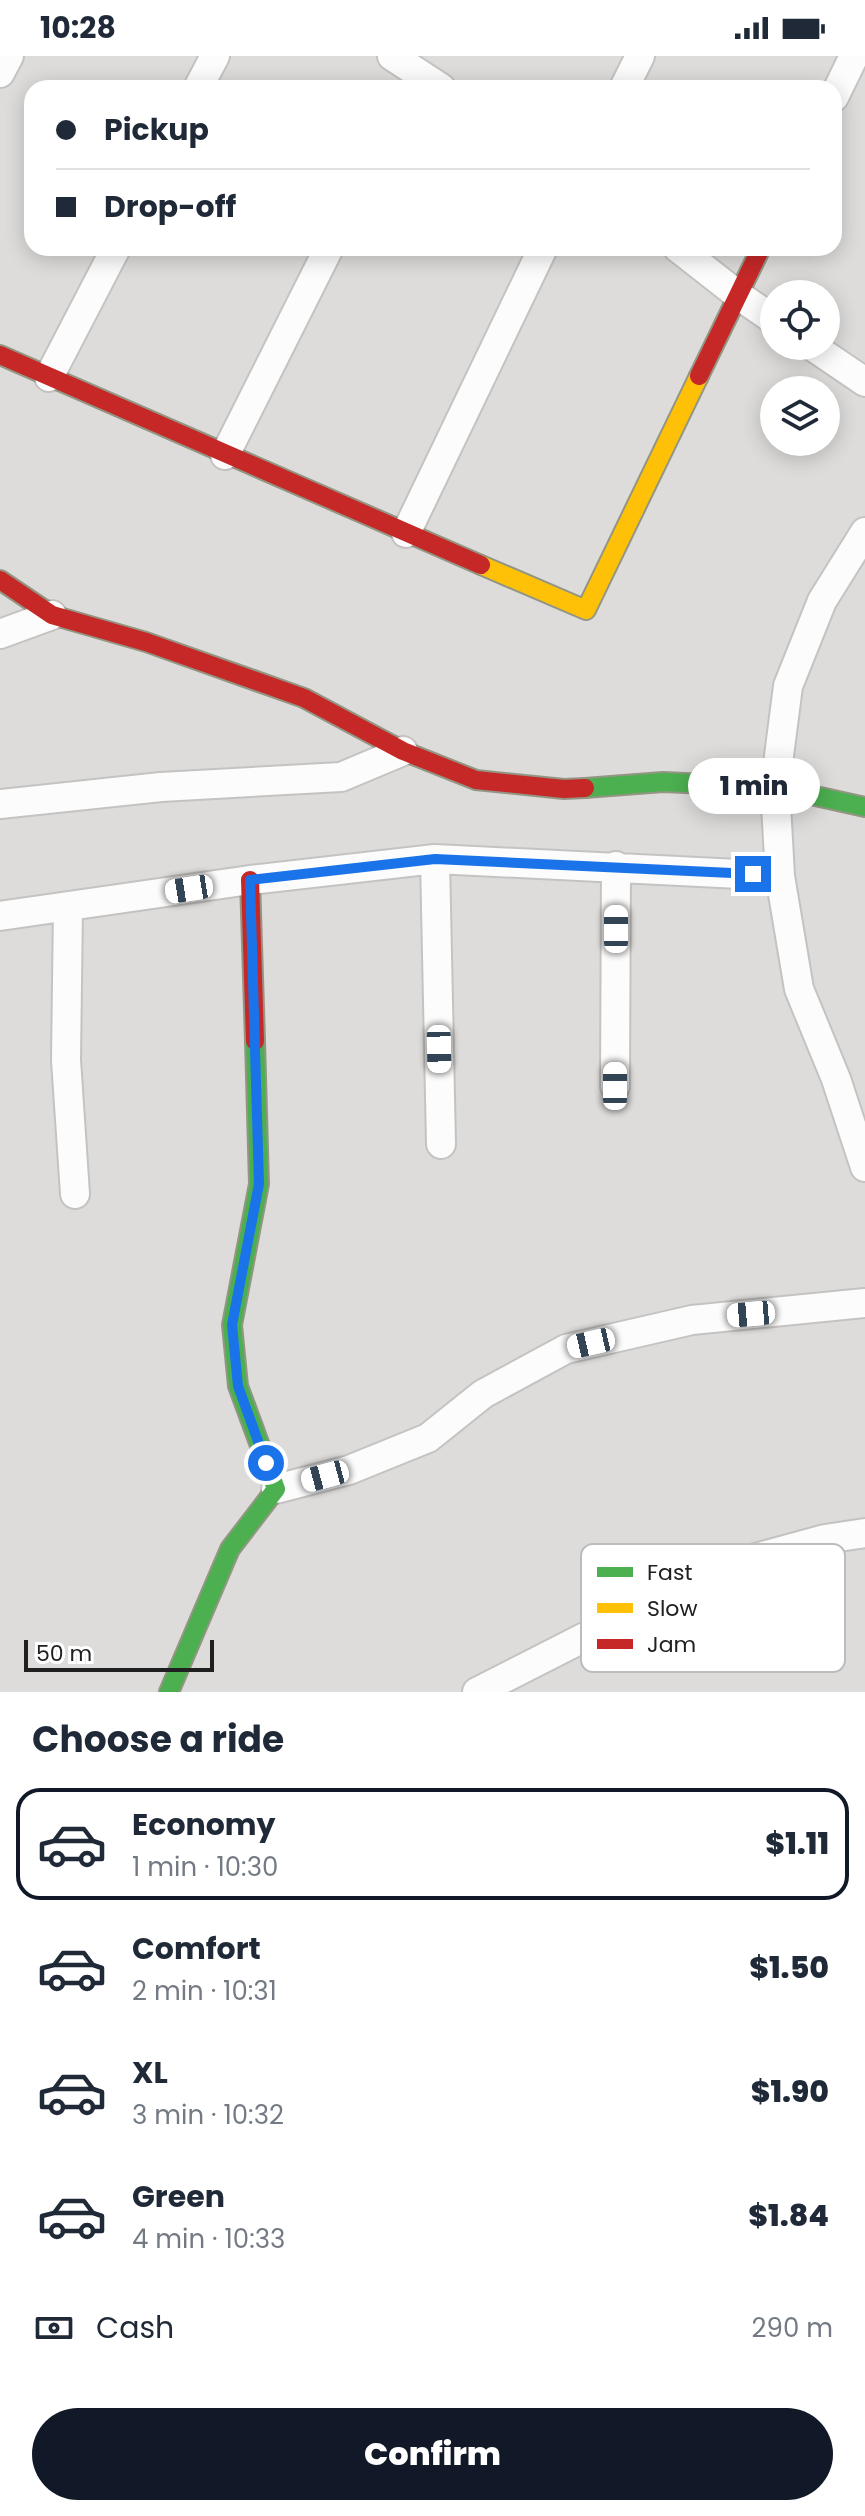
<!DOCTYPE html>
<meta charset="utf-8">
<style>
body{margin:0;font-family:Poppins,sans-serif;background:#f6f6f7;color:#1f2937;height:100vh;display:flex;flex-direction:column;font-size:30px;white-space:nowrap}
*{box-sizing:border-box;margin:0}
p{font-size:26px;color:#747a83}
.icon{flex:none;width:44px;height:44px;fill:none;stroke:currentColor;stroke-width:2;stroke-linecap:round;stroke-linejoin:round}
.map{position:relative;height:1636px;overflow:hidden}
.side{display:flex;flex-direction:column;background:#fff;flex:1}
.side>*{flex:none}
.hud{position:absolute;left:24px;top:24px;width:818px;height:176px;border-radius:24px;box-shadow:0 4px 20px #0003;display:grid;align-content:center;height:176px;padding:0 32px;background:#fff}
.tools{position:absolute;left:760px;top:224px;display:grid;gap:16px}
.tools a{display:grid;place-items:center;width:80px;height:80px;border-radius:50%;background:#fff;box-shadow:0 4px 20px #0003;font-size:40px}
.scale{position:absolute;left:24px;bottom:20px;width:190px;box-sizing:border-box;padding-left:8px;border:4px solid #202020;border-top:0;font-size:22px;line-height:28px;white-space:nowrap;color:#202020;-webkit-text-stroke:6px #fff;paint-order:stroke}
.end{position:absolute;width:36px;height:36px;margin:-18px;border:10px solid #1a73e8;background:#fff;box-shadow:0 0 0 4px #fff}
.from{border-radius:50%}
.bubble{position:absolute;height:56px;border-radius:28px;background:#fff;box-shadow:0 4px 20px #0003;font-size:26px;font-weight:800;line-height:56px;text-align:center}
.car{position:absolute;width:24px;height:48px;margin:-24px -12px;border-radius:10px;box-shadow:0 0 6px 2px #0007;background:linear-gradient(#fff 24%,#345 0 40%,#fff 0 76%,#345 0 86%,#fff 0)}
.hud b{display:flex;align-items:center;gap:28px;height:76px;font-size:30px}
.hud b+b{border-top:2px solid #e0e1e3}
.hud i{width:20px;height:20px;background:#1f2937}
ul{padding:0;list-style:none}
li{display:flex;align-items:center;gap:24px;height:112px;margin:0 16px 12px;padding:0 16px;border:4px solid transparent;border-radius:24px}
li div{flex:1}
li b{display:block;font-size:30px}
li em{font-style:normal;font-weight:800}
li.active{border-color:#111827}
li>.icon{width:72px;height:72px;stroke-width:1.5}
h2{padding:0 32px;font-size:36px;line-height:96px}
.pay{display:flex;align-items:center;gap:20px;height:88px;padding:0 32px;font-size:30px}
.pay p{margin-inline-start:auto}
.action{display:flex;gap:16px;margin-top:auto;padding:16px 32px}
.action a{flex:1;height:92px;border-radius:48px;background:#111827;color:#fff;font-size:32px;font-weight:800;line-height:92px;text-align:center}
.status{display:flex;justify-content:space-between;align-items:center;height:56px;padding:0 40px;background:#fff;direction:ltr}
.status svg{height:22px;fill:currentColor}
.map>svg:first-child{display:block}
.residential{fill:#dddcda;fill-rule:evenodd}
.lines{fill:none;stroke-linecap:round;stroke-linejoin:round}
.street-casing{stroke:#c4c3c1;stroke-width:32}
.fast-casing{stroke:#939683;stroke-width:22}
.slow-casing{stroke:#939683;stroke-width:22}
.jam-casing{stroke:#939683;stroke-width:22}
.street{stroke:#fcfcfc;stroke-width:28}
.fast{stroke:#4caf50;stroke-width:18}
.slow{stroke:#ffc107;stroke-width:18}
.jam{stroke:#c62828;stroke-width:18}
.route{stroke:#1a73e8;stroke-width:10}
.key{fill:#fff;stroke:#bcbcbc;stroke-width:2}
.key-label{font-size:22px;fill:#202020}
</style>
<div class="status"><b>10:28</b><svg viewBox="0 0 49 12"><path d="M0 12V9h3v3zM5 12V6h3v6zM10 12V3h3v9zM15 12V0h3v12zM26 1h20v11H26zM47 4h2v5h-2z"/></svg></div>
<div class="map">
<svg width="865" height="1636" viewBox="0 0 865 1636">
<rect width="100%" height="100%" fill="#eeede9"/>
<path class="residential" d="M 0,0 L 865,0 L 865,1636 L 0,1636 ZM 32,32 L 834,32 L 834,192 L 32,192 ZM 774,238 L 826,238 L 826,290 L 774,290 ZM 774,334 L 826,334 L 826,386 L 774,386 Z"/>
<g class="lines">
<g class="street-casing">
<path id="street" d="M 392,0 L 441,32
M 0,17 L 9,0
M 198,32 L 215,0
M 624,32 L 640,0
M 834,41 L 854,0
M 678,192 L 738,239 L 774,264
M 812,290 L 865,326
M 49,321 L 116,192
M 225,399 L 329,192
M 865,476 L 822,545 L 788,630 L 775,731 L 780,820 L 799,933 L 836,1023 L 865,1111
M 406,477 L 543,192
M 0,578 L 52,559
M 0,748 L 161,731 L 341,721 L 403,695
M 435,803 L 441,1088
M 68,851 L 66,1004 L 75,1138
M 0,860 L 250,824 L 435,803 L 780,820
M 615,1030 L 616,810
M 276,1433 L 349,1414 L 428,1382 L 483,1338 L 566,1293 L 692,1264 L 865,1247
M 477,1636 L 587,1580 L 693,1519 L 825,1483 L 865,1477"/>
</g>
<g class="fast-casing">
<path id="fast" d="M 585,732 L 663,726 L 775,731 L 865,751
M 169,1636 L 230,1493 L 276,1433 L 238,1330 L 232,1269 L 259,1128 L 255,985"/>
</g>
<g class="slow-casing">
<path id="slow" d="M 481,509 L 586,554 L 699,320"/>
</g>
<g class="jam-casing">
<path id="jam" d="M 0,299 L 481,509
M 699,320 L 761,192
M 0,524 L 52,559 L 146,586 L 304,642 L 403,695 L 476,724 L 564,733 L 585,732
M 250,824 L 255,985"/>
</g>
<use href="#street" class="street"/>
<use href="#fast" class="fast"/>
<use href="#slow" class="slow"/>
<use href="#jam" class="jam"/>
</g>
<g class="lines">
<path class="route" d="M 266,1407 L 238,1330 L 232,1269 L 259,1128 L 250,824 L 435,803 L 753,818"/>
</g>
<rect x="581" y="1488" width="264" height="128" rx="12" class="key"/>
<rect x="597" y="1511" width="36" height="10" fill="#4caf50"/>
<rect x="597" y="1547" width="36" height="10" fill="#ffc107"/>
<rect x="597" y="1583" width="36" height="10" fill="#c62828"/>
<g class="key-label">
<text x="647" y="1524">Fast</text>
<text x="647" y="1560">Slow</text>
<text x="647" y="1596">Jam</text>
</g>
</svg>
<div class="tools">
<a><svg class="icon" aria-label="locate" viewBox="0 0 24 24"><circle cx="12" cy="12" r="6"/><path d="M12 2v4M12 18v4M2 12h4M18 12h4"/></svg></a>
<a><svg class="icon" aria-label="layers" viewBox="0 0 24 24"><path d="M12 4l9 5-9 5-9-5zM3 14l9 5 9-5"/></svg></a>
</div>
<div class="scale">50 m</div>
<i class="end from" style="left:266px;top:1407px"></i>
<i class="end" style="left:753px;top:818px"></i>
<div class="bubble" style="left:688px;top:702px;width:132px">1 min</div>
<i class="car" style="left:189px;top:833px;rotate:261deg"></i>
<i class="car" style="left:616px;top:873px;rotate:0deg"></i>
<i class="car" style="left:439px;top:993px;rotate:179deg"></i>
<i class="car" style="left:615px;top:1030px;rotate:0deg"></i>
<i class="car" style="left:751px;top:1258px;rotate:265deg"></i>
<i class="car" style="left:591px;top:1287px;rotate:257deg"></i>
<i class="car" style="left:325px;top:1420px;rotate:255deg"></i>
<div class="hud">
<b><i class="from"></i>Pickup</b>
<b><i></i>Drop-off</b>
</div>
</div>
<section class="side">
<h2>Choose a ride</h2>
<ul>
<li class="active"><svg class="icon" aria-label="car" viewBox="0 0 24 24"><path d="M5 17H2v-5l4-1 3-4h7l3 4 3 1v5h-3M9 17h6M6 11h13"/><circle cx="7" cy="17" r="2"/><circle cx="17" cy="17" r="2"/></svg><div><b>Economy</b><p>1 min · 10:30</p></div><em>$1.11</em></li>
<li><svg class="icon" aria-label="car" viewBox="0 0 24 24"><path d="M5 17H2v-5l4-1 3-4h7l3 4 3 1v5h-3M9 17h6M6 11h13"/><circle cx="7" cy="17" r="2"/><circle cx="17" cy="17" r="2"/></svg><div><b>Comfort</b><p>2 min · 10:31</p></div><em>$1.50</em></li>
<li><svg class="icon" aria-label="car" viewBox="0 0 24 24"><path d="M5 17H2v-5l4-1 3-4h7l3 4 3 1v5h-3M9 17h6M6 11h13"/><circle cx="7" cy="17" r="2"/><circle cx="17" cy="17" r="2"/></svg><div><b>XL</b><p>3 min · 10:32</p></div><em>$1.90</em></li>
<li><svg class="icon" aria-label="car" viewBox="0 0 24 24"><path d="M5 17H2v-5l4-1 3-4h7l3 4 3 1v5h-3M9 17h6M6 11h13"/><circle cx="7" cy="17" r="2"/><circle cx="17" cy="17" r="2"/></svg><div><b>Green</b><p>4 min · 10:33</p></div><em>$1.84</em></li>
</ul>
<div class="pay"><svg class="icon" aria-label="cash" viewBox="0 0 24 24"><path d="M3 7h18v10H3z"/><circle cx="12" cy="12" r="2"/></svg>Cash<p>290 m</p></div>
<div class="action"><a>Confirm</a></div>
</section>
